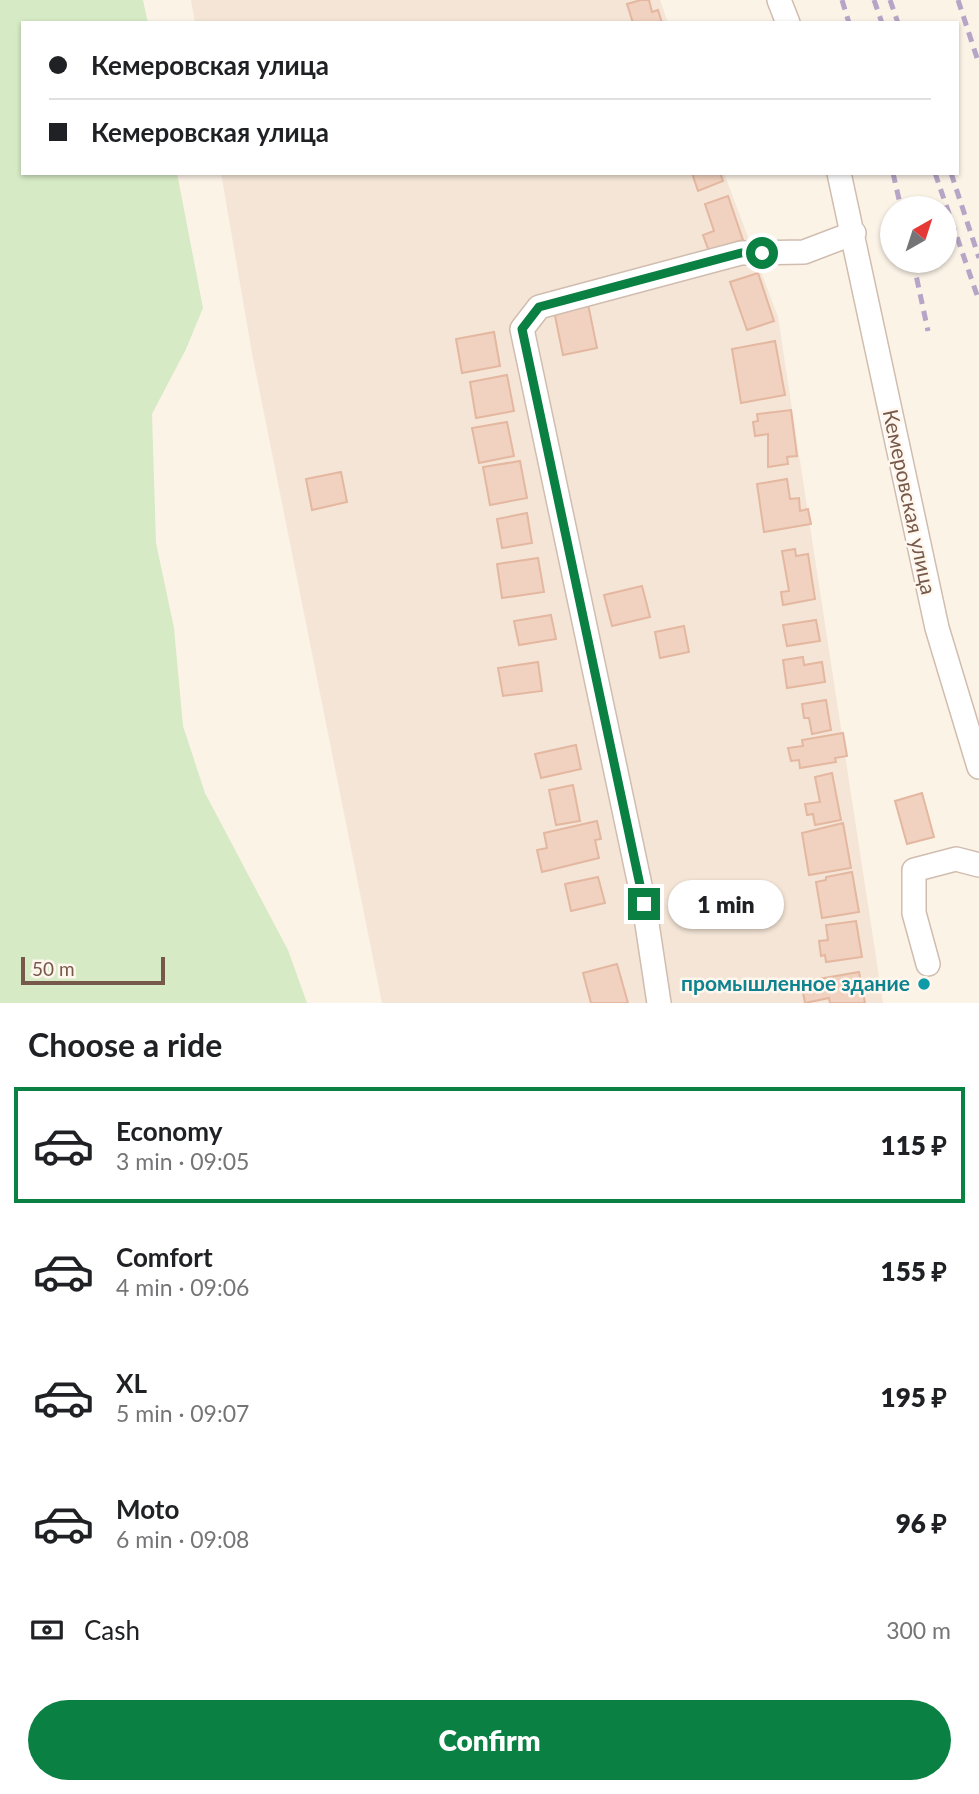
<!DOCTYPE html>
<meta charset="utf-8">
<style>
body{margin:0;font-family:Lato,sans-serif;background:#f6f6f6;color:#202124;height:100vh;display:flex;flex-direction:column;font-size:26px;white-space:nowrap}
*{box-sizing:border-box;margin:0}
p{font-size:23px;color:#757577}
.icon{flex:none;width:38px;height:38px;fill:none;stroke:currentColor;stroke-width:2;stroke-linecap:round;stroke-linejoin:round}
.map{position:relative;height:1003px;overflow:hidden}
.details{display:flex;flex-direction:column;background:#fff;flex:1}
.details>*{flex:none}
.banner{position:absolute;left:21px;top:21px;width:938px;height:154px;border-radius:0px;box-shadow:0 2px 5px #0004;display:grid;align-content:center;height:154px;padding:0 28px;background:#fff}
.needle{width:46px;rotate:39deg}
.controls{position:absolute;left:880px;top:196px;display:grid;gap:14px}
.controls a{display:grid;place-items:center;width:77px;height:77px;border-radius:50%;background:#fff;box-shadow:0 2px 5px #0004;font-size:35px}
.scale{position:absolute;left:21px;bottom:18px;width:144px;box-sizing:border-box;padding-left:7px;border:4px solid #76594b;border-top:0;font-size:19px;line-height:24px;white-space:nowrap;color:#76594b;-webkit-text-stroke:5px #fff7ee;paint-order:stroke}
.end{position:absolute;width:32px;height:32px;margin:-16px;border:9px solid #0b8043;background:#fff;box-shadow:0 0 0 4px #fff}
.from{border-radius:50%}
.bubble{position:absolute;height:49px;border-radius:24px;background:#fff;box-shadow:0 2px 5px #0004;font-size:23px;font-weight:800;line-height:49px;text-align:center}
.banner b{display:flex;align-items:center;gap:24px;height:66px;font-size:26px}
.banner b+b{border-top:2px solid #e0e0e0}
.banner i{width:18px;height:18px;background:#202124}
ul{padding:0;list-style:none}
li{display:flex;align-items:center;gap:21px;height:116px;margin:0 14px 10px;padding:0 14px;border:4px solid transparent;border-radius:0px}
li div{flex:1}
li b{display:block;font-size:26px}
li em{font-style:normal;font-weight:800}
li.on{border-color:#0b8043}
li>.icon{width:63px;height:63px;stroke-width:1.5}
h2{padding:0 28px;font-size:32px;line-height:84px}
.pay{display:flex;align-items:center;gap:18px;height:77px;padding:0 28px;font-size:26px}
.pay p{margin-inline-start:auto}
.button{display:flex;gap:14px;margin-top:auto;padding:14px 28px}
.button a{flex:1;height:80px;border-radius:42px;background:#0b8043;color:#fff;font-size:28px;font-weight:800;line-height:80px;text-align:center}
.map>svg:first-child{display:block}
.residential{fill:#f4e5d6}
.green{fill:#d6eac5}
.building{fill:#f1d1bf;stroke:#e4b7a0;stroke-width:2}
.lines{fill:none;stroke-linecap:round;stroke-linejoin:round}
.minor-casing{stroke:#d0bdaf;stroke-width:26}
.minor{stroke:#fff;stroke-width:23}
.rail{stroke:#b6a5c6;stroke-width:5;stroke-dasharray:10 7;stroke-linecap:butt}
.route{stroke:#0b8043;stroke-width:9}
.culture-dot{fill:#0f9aa8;stroke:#fff7ee;stroke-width:2.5}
.labels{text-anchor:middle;stroke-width:5;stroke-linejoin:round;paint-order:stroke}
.street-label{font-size:21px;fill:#76594b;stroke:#fff7ee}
.culture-label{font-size:21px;font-weight:bold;fill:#0d838f;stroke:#fff7ee;text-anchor:end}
</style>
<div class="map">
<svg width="979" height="1003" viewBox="0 0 979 1003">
<rect width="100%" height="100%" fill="#fcf3e7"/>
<path class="residential" d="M 191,0 L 660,0 L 668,23 L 195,23 Z
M 221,173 L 724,173 L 778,317 L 883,1003 L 382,1003 L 252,353 Z"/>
<path class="green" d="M 0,0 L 143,0 L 148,23 L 23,23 L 23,173 L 177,173 L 203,308 L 186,349 L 152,414 L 156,543 L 174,628 L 183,726 L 205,793 L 288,950 L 307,1003 L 0,1003 Z"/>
<path class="building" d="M 641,0 L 649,0 L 652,12 L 658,10 L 662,23 L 633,23 L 627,4 Z
M 692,173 L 720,173 L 723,181 L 698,191 Z
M 728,196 L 743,240 L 723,246 L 711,257 L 703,235 L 714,231 L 705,204 Z
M 758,273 L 774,321 L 747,330 L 730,282 Z
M 588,304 L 597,348 L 563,355 L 554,311 Z
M 494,332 L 500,366 L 462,373 L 456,339 Z
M 775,341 L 785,395 L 741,403 L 732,349 Z
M 507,375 L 514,411 L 476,418 L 470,382 Z
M 791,410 L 797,456 L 787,457 L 788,464 L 768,467 L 768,434 L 755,436 L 753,422 L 758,421 L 757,414 Z
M 507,422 L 514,456 L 479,463 L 472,428 Z
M 520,461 L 527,498 L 490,505 L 483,467 Z
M 341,472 L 347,502 L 312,510 L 306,479 Z
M 787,479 L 790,499 L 799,498 L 800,511 L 808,509 L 811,524 L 764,532 L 757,484 Z
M 527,513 L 532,543 L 502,548 L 497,519 Z
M 795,549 L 796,556 L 808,554 L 815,599 L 783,605 L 781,592 L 789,591 L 782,551 Z
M 538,558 L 544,592 L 502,598 L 497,564 Z
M 642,586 L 650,617 L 612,626 L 604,595 Z
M 551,615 L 556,639 L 519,645 L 514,621 Z
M 816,620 L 820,641 L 787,646 L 783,625 Z
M 684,626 L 689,652 L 660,658 L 655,632 Z
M 803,657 L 804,665 L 822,662 L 825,682 L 787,688 L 783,660 Z
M 538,662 L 542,691 L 503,696 L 498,668 Z
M 826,700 L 831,730 L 812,734 L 809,718 L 804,718 L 802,704 Z
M 843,733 L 847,756 L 835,758 L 836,762 L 800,768 L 799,760 L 791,761 L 788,748 L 803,746 L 802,740 Z
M 576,745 L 581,769 L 541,778 L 535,754 Z
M 832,773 L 841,820 L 815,825 L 813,814 L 807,815 L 805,804 L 820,802 L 815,777 Z
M 573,785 L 580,821 L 556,825 L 549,790 Z
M 922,793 L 934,837 L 907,844 L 895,801 Z
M 597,821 L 601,839 L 595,840 L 599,858 L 542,872 L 537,850 L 547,848 L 544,833 Z
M 843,823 L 851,868 L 809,875 L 802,833 Z
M 852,872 L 859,912 L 822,918 L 816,882 L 826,880 L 826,877 Z
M 598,877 L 605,903 L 571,911 L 565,884 Z
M 856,921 L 862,957 L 826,962 L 825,955 L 821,956 L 819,941 L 828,940 L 826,925 Z
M 617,964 L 628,1003 L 591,1003 L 583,973 Z
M 859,972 L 865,1003 L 830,1003 L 829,998 L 805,1003 L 801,982 Z"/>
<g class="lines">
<g class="minor-casing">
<path id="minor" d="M 779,0 L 788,23
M 839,173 L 937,628 L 979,767
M 928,964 L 914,913 L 914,870 L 956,859 L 979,865
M 659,1003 L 644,904 L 522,329 L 539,307 L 741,253 L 804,252 L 854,233"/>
</g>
<use href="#minor" class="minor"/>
<path class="rail" d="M 842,0 L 849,23
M 874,0 L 882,23
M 890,0 L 898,23
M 958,0 L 979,64
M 893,173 L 901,208
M 935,173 L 979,301
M 951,173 L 979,258
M 913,261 L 928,331"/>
</g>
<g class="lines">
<path class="route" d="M 644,904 L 522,329 L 539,307 L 741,253 L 762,253"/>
</g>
<circle class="culture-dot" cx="924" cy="984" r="7"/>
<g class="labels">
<g class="street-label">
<text transform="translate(909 502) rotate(78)" y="7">Кемеровская улица</text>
</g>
<g class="culture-label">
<text x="910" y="991">промышленное здание</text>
</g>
</g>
</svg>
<div class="controls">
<a><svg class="needle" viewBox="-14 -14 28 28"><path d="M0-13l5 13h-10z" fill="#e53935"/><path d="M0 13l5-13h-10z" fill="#757577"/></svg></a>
</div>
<div class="scale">50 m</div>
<i class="end from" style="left:762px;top:253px"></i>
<i class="end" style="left:644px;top:904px"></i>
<div class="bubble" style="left:668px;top:880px;width:116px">1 min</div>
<div class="banner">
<b><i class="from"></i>Кемеровская улица</b>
<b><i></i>Кемеровская улица</b>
</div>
</div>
<section class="details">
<h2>Choose a ride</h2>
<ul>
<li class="on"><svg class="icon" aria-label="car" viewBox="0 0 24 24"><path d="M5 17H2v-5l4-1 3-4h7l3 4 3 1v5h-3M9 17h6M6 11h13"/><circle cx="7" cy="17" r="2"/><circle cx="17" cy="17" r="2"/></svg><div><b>Economy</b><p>3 min · 09:05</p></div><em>115 ₽</em></li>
<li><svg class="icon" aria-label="car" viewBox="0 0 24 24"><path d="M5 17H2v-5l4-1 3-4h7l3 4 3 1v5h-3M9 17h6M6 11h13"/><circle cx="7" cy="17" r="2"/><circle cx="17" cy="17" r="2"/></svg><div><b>Comfort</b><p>4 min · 09:06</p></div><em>155 ₽</em></li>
<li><svg class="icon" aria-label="car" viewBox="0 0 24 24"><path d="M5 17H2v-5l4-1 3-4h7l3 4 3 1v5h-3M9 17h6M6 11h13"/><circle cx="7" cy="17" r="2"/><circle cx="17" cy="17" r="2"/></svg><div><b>XL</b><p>5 min · 09:07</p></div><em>195 ₽</em></li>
<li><svg class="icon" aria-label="car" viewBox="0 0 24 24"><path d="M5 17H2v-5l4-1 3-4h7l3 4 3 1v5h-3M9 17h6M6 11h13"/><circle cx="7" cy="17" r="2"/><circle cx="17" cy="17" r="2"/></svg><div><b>Moto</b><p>6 min · 09:08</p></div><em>96 ₽</em></li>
</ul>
<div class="pay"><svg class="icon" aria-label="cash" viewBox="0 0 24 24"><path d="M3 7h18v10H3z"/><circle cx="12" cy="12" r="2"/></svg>Cash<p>300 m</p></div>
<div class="button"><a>Confirm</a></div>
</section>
